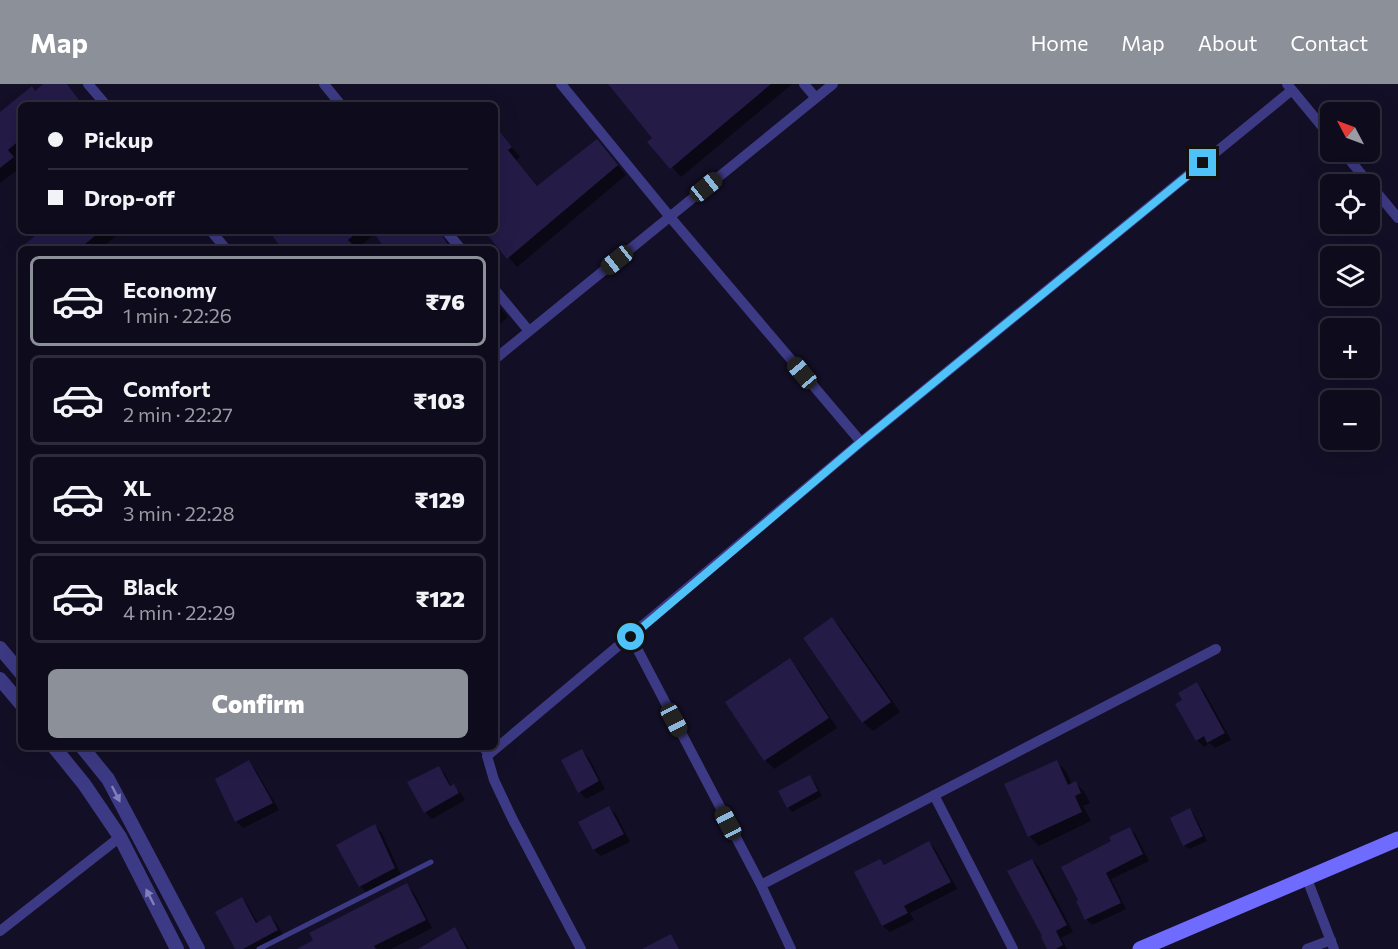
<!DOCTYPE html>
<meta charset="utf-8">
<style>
body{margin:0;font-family:Commissioner,sans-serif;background:#1c1929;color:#f1f3f6;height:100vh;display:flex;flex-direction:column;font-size:22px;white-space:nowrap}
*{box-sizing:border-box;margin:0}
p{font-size:20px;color:#9b9ba3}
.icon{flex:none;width:33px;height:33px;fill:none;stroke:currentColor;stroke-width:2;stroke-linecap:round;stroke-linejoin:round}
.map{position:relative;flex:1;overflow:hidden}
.sheet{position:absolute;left:18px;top:162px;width:480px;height:504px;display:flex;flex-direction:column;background:#0e0b1c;border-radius:9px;box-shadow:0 6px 24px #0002,0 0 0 2px #2e2b3b}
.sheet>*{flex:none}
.hud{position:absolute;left:18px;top:18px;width:480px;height:132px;border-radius:9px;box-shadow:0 6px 24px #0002,0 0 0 2px #2e2b3b;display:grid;align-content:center;height:132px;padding:0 30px;background:#0e0b1c}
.needle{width:39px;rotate:311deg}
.tools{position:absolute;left:1320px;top:18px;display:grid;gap:12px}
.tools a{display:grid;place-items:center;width:60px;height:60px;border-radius:9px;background:#0e0b1c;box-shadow:0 6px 24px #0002,0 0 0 2px #2e2b3b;font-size:30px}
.end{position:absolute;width:27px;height:27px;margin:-14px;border:8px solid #4fc3f7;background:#111;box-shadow:0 0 0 3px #111}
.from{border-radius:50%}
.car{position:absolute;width:18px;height:36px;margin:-18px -9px;border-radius:8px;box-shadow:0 0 4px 2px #0007;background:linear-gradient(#222 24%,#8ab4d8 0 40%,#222 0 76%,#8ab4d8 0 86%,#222 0)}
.hud b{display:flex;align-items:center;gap:21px;height:57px;font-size:22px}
.hud b+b{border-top:2px solid #2e2b3b}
.hud i{width:15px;height:15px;background:#f1f3f6}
ul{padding:10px 0 0;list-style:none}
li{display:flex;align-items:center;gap:18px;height:90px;margin:0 12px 9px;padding:0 18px;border:3px solid #2e2b3b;border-radius:9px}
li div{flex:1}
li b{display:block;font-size:22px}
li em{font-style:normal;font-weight:800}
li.selected{border-color:#8c9099}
li>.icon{width:54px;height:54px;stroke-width:1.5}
.primary-button{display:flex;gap:12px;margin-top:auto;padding:12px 30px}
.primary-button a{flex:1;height:69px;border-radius:9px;background:#8c9099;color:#fff;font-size:24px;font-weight:800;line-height:69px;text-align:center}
header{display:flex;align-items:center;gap:36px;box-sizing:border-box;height:84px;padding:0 30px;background:#8c9099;color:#fff}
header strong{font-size:28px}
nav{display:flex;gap:33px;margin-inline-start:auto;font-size:21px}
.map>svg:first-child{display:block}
.shadow{fill:#0007}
.building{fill:#241b47}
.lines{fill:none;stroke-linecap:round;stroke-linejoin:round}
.service{stroke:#3d3a85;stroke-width:5}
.minor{stroke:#3d3a85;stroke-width:10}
.tertiary{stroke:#3d3a85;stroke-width:14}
.secondary{stroke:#6f6bff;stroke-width:15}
.oneway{fill:#837fbc}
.route{stroke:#4fc3f7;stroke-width:8}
</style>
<header>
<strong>Map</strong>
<nav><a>Home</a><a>Map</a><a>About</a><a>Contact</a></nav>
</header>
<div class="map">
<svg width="1398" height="865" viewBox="0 0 1398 865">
<rect width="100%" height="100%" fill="#130f26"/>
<path class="shadow" d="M 46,0 L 67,0 L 83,21 L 21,21 L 21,70 L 15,75 L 21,83 L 0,99 L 0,30 Z
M 611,0 L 792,0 L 681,93 L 650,58 L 654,54 Z
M 495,43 L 520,73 L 516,76 L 538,103 L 606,67 L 626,91 L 517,183 L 486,147 L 495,147 Z
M 44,147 L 122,147 L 100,165 L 26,165 Z
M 271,147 L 438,147 L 453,165 L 387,165 L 376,149 L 356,165 L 279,165 L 282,162 Z
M 495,218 L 508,233 L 495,244 Z
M 832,535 L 842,545 L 900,628 L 873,647 L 863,638 Z
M 789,576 L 799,586 L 837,644 L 774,685 L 765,676 Z
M 1197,600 L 1204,607 L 1231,656 L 1215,664 L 1210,659 L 1204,663 L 1197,656 L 1184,617 Z
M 582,667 L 589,674 L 605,705 L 586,715 L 580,708 Z
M 248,678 L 255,685 L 279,726 L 243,744 L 236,737 Z
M 1056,678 L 1066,687 L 1072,701 L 1076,699 L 1085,709 L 1090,719 L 1083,722 L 1091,737 L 1039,762 L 1029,752 L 1006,701 Z
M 438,684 L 445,690 L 452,703 L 454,702 L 461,709 L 465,716 L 432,735 L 425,728 Z
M 810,692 L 814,697 L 822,712 L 792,728 L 788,723 Z
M 609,724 L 616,730 L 630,758 L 601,772 L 594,766 L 580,738 Z
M 1189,726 L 1194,730 L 1207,757 L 1189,765 L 1184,761 Z
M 375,742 L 382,749 L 401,791 L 367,809 L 360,802 Z
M 1130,744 L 1136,751 L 1149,777 L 1111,795 L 1126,825 L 1092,841 L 1086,835 L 1080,817 L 1113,757 Z
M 929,758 L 935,765 L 957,805 L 910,829 L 914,836 L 890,848 L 883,842 L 880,777 L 886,782 Z
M 1032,776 L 1039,783 L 1073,848 L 1061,854 L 1067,865 L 1049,865 Z
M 407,801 L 414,809 L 432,844 L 391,865 L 300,865 Z
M 242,815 L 248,822 L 258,839 L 270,833 L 277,840 L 284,853 L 262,865 L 237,865 Z
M 454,845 L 461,852 L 469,865 L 428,865 Z"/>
<path class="building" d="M 43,0 L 67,0 L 83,21 L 21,21 L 21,55 L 8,66 L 14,73 L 0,84 L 0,28 L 32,2 L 35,7 Z
M 608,0 L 771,0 L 670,85 L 647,58 L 652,54 Z
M 495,42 L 512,63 L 508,66 L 537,102 L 597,55 L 618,81 L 507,175 L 484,147 L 495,147 Z
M 41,147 L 101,147 L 79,165 L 19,165 Z
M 269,147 L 359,147 L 348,156 L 357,165 L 282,165 Z
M 373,147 L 439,147 L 451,165 L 385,165 Z
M 832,533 L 891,618 L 862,639 L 803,554 Z
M 790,574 L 829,634 L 764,677 L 725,618 Z
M 1197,598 L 1225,649 L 1207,659 L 1204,652 L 1196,657 L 1175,620 L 1182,616 L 1178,609 Z
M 582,665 L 599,697 L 578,709 L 561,676 Z
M 249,676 L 273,719 L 235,738 L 215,695 Z
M 1057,676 L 1068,701 L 1076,697 L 1081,709 L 1075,712 L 1082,728 L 1028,753 L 1004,700 Z
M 439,682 L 450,702 L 454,700 L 459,709 L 424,729 L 407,698 Z
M 810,691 L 818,707 L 787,724 L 778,707 Z
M 609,722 L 624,750 L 593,766 L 578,738 Z
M 1190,724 L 1203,752 L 1183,762 L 1170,734 Z
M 375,740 L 395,784 L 359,803 L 336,761 Z
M 1130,743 L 1143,770 L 1106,789 L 1121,819 L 1085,836 L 1076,817 L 1078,816 L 1061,783 L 1111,757 L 1109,753 Z
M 929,757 L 951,798 L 904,822 L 908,829 L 882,842 L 854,788 L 880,775 L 884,781 Z
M 1032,775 L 1067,841 L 1056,847 L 1063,861 L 1056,865 L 1047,865 L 1041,853 L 1042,852 L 1007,787 Z
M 407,799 L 426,836 L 374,862 L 376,865 L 297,865 L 313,856 L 309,849 Z
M 242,813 L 256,839 L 270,831 L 278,846 L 243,865 L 235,865 L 215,828 Z
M 455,843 L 467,865 L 418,865 Z
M 671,850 L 679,865 L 642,865 Z"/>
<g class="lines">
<path class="service" d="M 480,663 L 487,672
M 259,865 L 431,778"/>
<path class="minor" d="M 88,0 L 106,21
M 324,0 L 341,21
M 561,0 L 670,133 L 861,358
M 804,0 L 816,14
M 1292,6 L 1330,52
M 1343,68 L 1398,134
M 211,147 L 226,165
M 446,147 L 461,165
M 495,206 L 529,247
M 495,275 L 833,0
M 631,553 L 761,801
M 934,711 L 1013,865
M 1307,795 L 1334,865
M 0,847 L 120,753
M 581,865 L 512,734 L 494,696 L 487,672 L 861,358 L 1292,6 L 1287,0
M 791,865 L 761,801 L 1216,565
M 1307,865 L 1331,856"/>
<path class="tertiary" d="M 0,564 L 21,589
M 0,595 L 21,620
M 54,663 L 84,700 L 120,753 L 177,865
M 82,663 L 108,695 L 198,865"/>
<path class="secondary" d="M 1140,865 L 1398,755"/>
</g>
<defs><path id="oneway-solid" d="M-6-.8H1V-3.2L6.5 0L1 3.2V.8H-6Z" transform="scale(1.5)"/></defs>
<g class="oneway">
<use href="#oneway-solid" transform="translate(116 710) rotate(63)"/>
<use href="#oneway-solid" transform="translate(150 813) rotate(-117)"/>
</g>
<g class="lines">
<path class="route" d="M 631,553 L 861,358 L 1203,79"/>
</g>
</svg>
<div class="tools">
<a><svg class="needle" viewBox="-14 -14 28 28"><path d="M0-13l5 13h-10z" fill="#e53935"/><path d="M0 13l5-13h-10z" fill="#9b9ba3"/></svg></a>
<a><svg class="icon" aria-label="locate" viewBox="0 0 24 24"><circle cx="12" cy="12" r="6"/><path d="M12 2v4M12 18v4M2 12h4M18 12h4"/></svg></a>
<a><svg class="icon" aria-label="layers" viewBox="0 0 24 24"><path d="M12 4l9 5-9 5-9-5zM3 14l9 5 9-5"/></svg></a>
<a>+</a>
<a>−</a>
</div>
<i class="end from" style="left:631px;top:553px"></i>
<i class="end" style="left:1203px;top:79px"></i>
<i class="car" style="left:706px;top:103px;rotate:51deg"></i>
<i class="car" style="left:617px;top:176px;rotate:231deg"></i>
<i class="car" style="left:802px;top:289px;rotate:320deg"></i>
<i class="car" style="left:674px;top:636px;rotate:152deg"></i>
<i class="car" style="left:728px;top:739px;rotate:332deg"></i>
<div class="hud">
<b><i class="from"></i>Pickup</b>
<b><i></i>Drop-off</b>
</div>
<section class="sheet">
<ul>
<li class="selected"><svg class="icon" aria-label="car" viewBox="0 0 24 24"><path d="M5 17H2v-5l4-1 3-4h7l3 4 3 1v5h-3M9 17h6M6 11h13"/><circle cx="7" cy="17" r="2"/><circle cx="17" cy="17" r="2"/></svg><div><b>Economy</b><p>1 min · 22:26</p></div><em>₹76</em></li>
<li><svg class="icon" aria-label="car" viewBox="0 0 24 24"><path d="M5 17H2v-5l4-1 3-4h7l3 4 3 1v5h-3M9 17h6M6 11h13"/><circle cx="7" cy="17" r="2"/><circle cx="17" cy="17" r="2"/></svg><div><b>Comfort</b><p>2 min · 22:27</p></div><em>₹103</em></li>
<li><svg class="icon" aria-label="car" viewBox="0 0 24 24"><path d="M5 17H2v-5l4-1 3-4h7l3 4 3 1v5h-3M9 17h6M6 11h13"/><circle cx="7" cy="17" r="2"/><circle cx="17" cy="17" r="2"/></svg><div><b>XL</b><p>3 min · 22:28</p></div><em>₹129</em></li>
<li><svg class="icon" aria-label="car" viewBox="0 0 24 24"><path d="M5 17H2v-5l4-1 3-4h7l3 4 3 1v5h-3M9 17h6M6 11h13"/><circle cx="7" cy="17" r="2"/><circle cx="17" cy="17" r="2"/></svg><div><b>Black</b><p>4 min · 22:29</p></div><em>₹122</em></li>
</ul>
<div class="primary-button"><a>Confirm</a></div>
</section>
</div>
